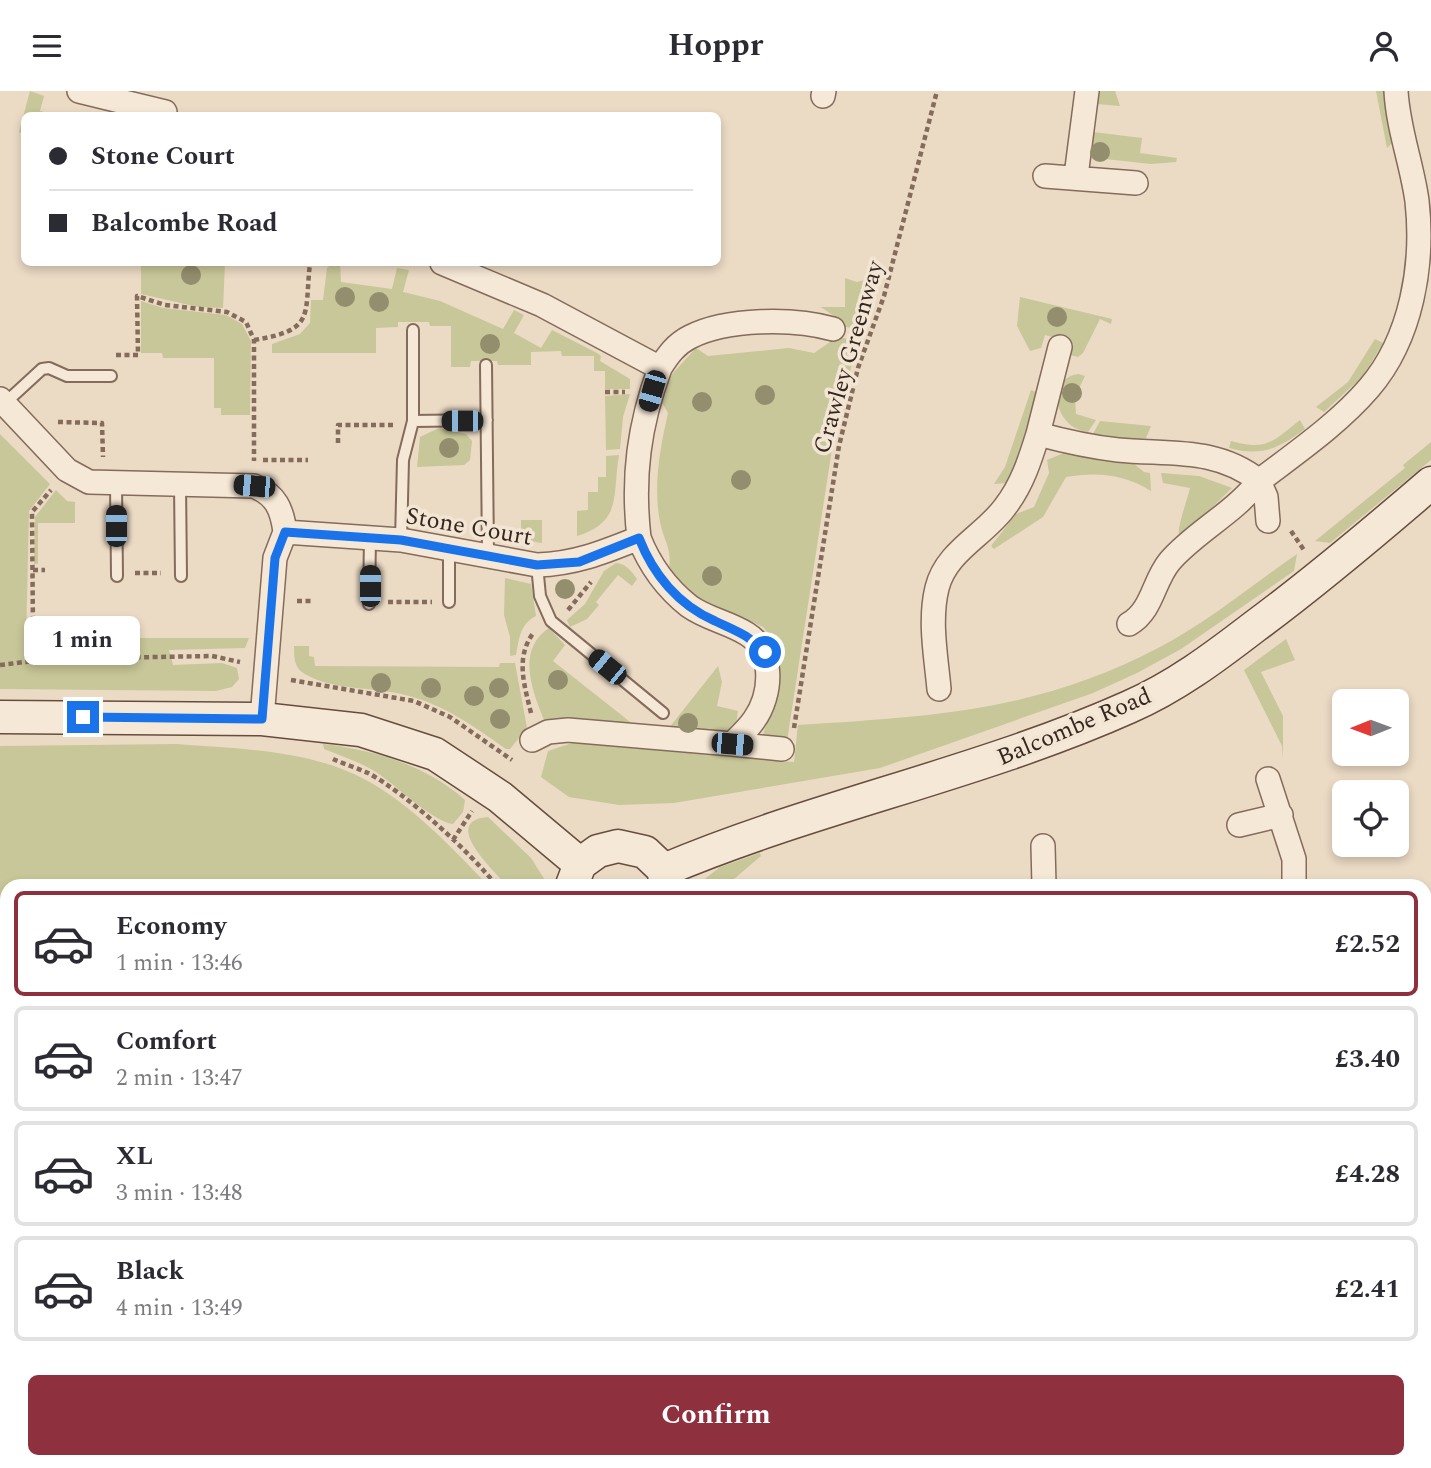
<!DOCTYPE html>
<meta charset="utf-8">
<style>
body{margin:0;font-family:Spectral,serif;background:#f2f2f3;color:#2b2b33;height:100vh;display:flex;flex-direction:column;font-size:26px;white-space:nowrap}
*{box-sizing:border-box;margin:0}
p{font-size:23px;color:#7c7c81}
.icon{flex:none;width:38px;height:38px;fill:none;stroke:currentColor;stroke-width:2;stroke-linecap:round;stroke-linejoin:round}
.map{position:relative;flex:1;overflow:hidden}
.panel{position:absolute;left:0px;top:788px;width:1432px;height:590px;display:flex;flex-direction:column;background:#fff;border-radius:21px 21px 0 0;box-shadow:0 4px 10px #0003}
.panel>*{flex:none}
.banner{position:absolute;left:21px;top:21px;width:700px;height:154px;border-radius:10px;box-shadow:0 4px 10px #0003;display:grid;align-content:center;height:154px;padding:0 28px;background:#fff}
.needle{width:46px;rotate:269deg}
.fabs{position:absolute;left:1332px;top:598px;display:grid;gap:14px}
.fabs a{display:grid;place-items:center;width:77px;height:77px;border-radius:10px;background:#fff;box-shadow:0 4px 10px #0003;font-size:35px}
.end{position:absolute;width:32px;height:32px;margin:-16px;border:9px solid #1a73e8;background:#fff;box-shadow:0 0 0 4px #fff}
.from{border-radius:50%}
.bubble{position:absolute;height:49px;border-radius:10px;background:#fff;box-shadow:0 4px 10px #0003;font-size:23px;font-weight:700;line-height:49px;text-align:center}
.car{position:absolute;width:21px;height:42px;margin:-21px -10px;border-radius:9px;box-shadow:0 0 5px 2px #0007;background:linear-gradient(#222 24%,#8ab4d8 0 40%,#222 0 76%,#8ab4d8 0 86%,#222 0)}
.banner b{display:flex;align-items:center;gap:24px;height:66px;font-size:26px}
.banner b+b{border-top:2px solid #e1e1e2}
.banner i{width:18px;height:18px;background:#2b2b33}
ul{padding:12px 0 0;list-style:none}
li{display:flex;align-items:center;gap:21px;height:105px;margin:0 14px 10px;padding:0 14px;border:4px solid #e1e1e2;border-radius:10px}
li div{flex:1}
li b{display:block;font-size:26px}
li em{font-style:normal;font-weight:700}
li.on{border-color:#8e303e}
li>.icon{width:63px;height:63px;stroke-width:1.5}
.primary-button{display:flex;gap:14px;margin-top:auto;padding:14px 28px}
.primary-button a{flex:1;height:80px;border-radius:10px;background:#8e303e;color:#fff;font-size:28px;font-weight:700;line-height:80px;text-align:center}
header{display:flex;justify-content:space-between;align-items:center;height:91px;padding:0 28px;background:#fff;font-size:32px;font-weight:700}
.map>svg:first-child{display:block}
.green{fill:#c8c799}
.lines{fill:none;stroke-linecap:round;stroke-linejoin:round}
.lane-casing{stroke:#846b5c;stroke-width:14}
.street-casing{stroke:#846b5c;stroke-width:26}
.secondary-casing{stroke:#664d3f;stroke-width:35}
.path{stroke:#846b5c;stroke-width:4.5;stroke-dasharray:5 3.5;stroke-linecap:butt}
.lane{stroke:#f6e8d6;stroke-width:10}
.street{stroke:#f6e8d6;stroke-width:23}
.secondary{stroke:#f6e8d6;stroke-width:32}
.tree{fill:#938e6e}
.route{stroke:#1a73e8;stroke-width:9}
.labels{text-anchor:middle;stroke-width:7;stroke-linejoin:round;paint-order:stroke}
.street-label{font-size:24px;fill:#35261f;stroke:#f3e5d3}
</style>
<header><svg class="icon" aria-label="menu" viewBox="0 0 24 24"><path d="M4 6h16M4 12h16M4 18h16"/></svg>Hoppr<svg class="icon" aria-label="person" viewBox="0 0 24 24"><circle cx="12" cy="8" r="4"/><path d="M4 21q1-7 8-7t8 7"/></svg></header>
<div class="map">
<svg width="1431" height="1377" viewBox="0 0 1431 1377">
<rect width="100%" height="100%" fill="#ebdac4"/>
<path class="green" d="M 30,0 L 44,5 L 40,20 L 58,24 L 24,24 L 24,43 L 19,41 Z
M 1096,0 L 1115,0 L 1120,15 L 1097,13 Z
M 1376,0 L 1384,0 L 1393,51 L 1387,57 Z
M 1093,41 L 1142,47 L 1140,62 L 1177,67 L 1176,71 L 1151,73 L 1096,67 L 1090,62 L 1090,45 Z
M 141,172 L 225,172 L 223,217 L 198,216 L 141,203 Z
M 333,172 L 340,172 L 341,191 L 392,198 L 397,177 L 409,179 L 403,201 L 440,210 L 503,238 L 514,219 L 524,224 L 514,242 L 541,257 L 552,239 L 597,262 L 601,265 L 600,270 L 630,288 L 630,298 L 605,298 L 605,280 L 594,280 L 594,265 L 562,265 L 561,260 L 531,261 L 531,274 L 498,274 L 497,270 L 471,270 L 470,276 L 451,276 L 451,235 L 430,235 L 429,231 L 398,231 L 398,236 L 376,237 L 376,262 L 272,262 L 272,253 L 300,243 L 310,232 L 311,209 L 323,209 L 327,177 Z
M 845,187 L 857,191 L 872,187 L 860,240 L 837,233 L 838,228 L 821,216 L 845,216 Z
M 1020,206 L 1112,228 L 1111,233 L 1100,228 L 1083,262 L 1078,266 L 1070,264 L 1067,250 L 1045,244 L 1041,257 L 1030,260 L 1017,235 Z
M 141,210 L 163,217 L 226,224 L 242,233 L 251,250 L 250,324 L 221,324 L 221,317 L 214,317 L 214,267 L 163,267 L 162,262 L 141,262 Z
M 834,244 L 857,251 L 832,358 L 787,650 L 762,647 L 776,599 L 778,573 L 773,548 L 763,536 L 684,500 L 669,478 C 672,456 664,451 660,431 C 653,395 660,357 668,322 L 660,308 L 672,283 L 696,257 L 708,265 L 789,257 L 814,262 L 830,251 Z
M 1375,248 L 1383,252 L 1363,285 L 1324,321 L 1316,316 L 1348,291 Z
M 1078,283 L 1085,285 L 1075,306 L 1076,323 L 1096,329 L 1088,341 C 1053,337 1046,287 1078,283 Z
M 1031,299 L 1039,302 L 1011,386 L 1007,392 L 994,393 L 1005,376 Z
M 630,303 L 623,326 L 620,358 L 606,359 L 605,305 Z
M 1300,329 L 1305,338 C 1279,357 1262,366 1229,357 L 1231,350 C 1267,360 1272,351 1300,329 Z
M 1100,330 L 1151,335 L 1146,347 L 1130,349 L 1093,343 Z
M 439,337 L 466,343 L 472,350 L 470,369 L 464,374 L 417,376 L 420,346 Z
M 0,343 L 50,393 L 29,420 L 26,552 L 50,547 L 249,547 L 245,557 L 169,559 L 173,574 L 222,572 L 237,577 L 239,588 L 232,596 L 216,600 L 0,598 Z
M 1431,351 L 1431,369 L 1330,452 L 1315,450 L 1405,377 L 1403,374 Z
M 1064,362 L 1133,372 L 1144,381 L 1150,382 L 1151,400 C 1123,383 1097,381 1066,386 L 1043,426 L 994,458 L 991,455 L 1016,423 L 1034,416 L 1049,382 L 1047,369 Z
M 619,364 C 612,404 623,431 577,445 L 577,420 L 588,419 L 588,401 L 598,401 L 598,386 L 606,386 L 606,365 Z
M 1161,382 L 1199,385 L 1232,397 L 1190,438 L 1179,444 C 1177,436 1187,410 1190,397 L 1163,392 Z
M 56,399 L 67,410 L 75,411 L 75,432 L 38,432 L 38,473 L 34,473 L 35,426 Z
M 521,429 L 542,429 L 542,452 L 501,446 L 500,437 L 521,438 Z
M 1297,463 L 1294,480 L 1181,558 L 1137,582 L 1093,602 L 880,677 L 674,712 L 619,714 L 569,706 L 541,686 L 548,660 L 572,652 L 794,671 L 798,634 C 933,625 1036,621 1160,556 C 1208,531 1252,494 1297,463 Z
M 616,472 C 627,473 631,480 637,488 L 632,495 L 618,484 L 596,511 L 599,514 L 587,528 L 570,536 L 567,529 L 585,513 L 604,480 Z
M 505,487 L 531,493 L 536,525 C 520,533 519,548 516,564 L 510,565 L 510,546 L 504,524 Z
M 549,537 L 565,554 L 553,570 L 634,634 L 576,628 L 552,631 L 544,629 C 532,599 516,559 549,537 Z
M 1286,548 L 1295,569 L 1261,581 L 1283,625 L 1283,667 L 1282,655 L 1244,579 Z
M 294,555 L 309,555 L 309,565 L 314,566 L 315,575 L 499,576 L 500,572 L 515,572 L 527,637 L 510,658 L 506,658 C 472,634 442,612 401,603 C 371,596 332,599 305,583 C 294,577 294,566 294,555 Z
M 718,575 L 722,591 L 717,615 L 738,620 L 736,634 L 724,642 L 669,637 Z
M 176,653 C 240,658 308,658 366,689 C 411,713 453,758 488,794 L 7,794 L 7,1074 L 0,1060 L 0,655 Z
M 323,653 C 374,659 426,674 465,709 L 463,721 L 453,733 C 433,731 396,694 376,681 C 360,671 341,665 324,658 Z
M 488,726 L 531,767 L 548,794 L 506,794 C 495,780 439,730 488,726 Z
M 760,762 L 761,765 L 727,794 L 697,794 L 720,776 Z
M 162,1370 L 293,1370 L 296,1377 L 165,1377 Z
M 523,1370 L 1184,1370 L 1186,1377 L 524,1377 Z"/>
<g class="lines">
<g class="lane-casing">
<path id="lane" d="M 486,274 L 488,463
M 5,312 L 42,278 L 49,277 L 67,285 L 111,285
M 413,330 L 487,329
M 116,392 L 117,485
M 180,393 L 181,485
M 401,449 L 403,369 L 413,330 L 413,239
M 449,458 L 449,511
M 537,474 L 540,505 L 551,530 L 663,622
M 369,513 L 370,446
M 1424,1273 L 1431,1273
M 512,1370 L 513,1377
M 467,1377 L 473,1370"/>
</g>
<g class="street-casing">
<path id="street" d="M 79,0 L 165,21
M 823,5 L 824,0
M 1045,85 L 1136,92
M 1076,85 L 1087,0
M 442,172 L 542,214 L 660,277 C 668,264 676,253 690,246 C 727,227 794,227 833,238
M 0,308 L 67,379 L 89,391 L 254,395 C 276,404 282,418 285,441 L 401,449 L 537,474 C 575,473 604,461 639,447 C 632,386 639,334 660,277
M 1038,343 L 1060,256
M 1129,533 C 1153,519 1153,490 1170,470 C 1195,441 1233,423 1259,390 L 1266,406 L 1268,430
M 939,598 C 936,565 929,530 937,497 C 946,460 985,444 1005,416 C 1022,394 1030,369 1038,343 C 1064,350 1091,356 1118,359 C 1169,364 1216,356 1259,390 C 1297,361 1338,333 1369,297 C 1412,247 1424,173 1417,110 C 1412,73 1398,38 1396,0
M 262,628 L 275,467 L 285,441
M 532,649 L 548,641 L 568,639 L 732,653 C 739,646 748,638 754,629 C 772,604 775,560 747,543 C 728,531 707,528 689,515 C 665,496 650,475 639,447
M 732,653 L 782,658
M 1268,688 L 1294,768 L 1294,794
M 1239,734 L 1281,724
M 1043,755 L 1044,794
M 1424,1010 L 1431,1010
M 1214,1377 L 1214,1370"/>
</g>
<g class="secondary-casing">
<path id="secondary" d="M 0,626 L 262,628 L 361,639 L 435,663 L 500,706 L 580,773
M 664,779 C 815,715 979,683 1129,616 C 1175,596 1215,566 1254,536 C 1315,491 1373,442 1431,392
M 572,794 L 580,773 L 598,760 L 618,755 L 645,761 L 664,779 L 665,794
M 1424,1334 L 1431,1335"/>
</g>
<path class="path" d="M 254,249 C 316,239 304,225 310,172
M 116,264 L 138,264 L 137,205 L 165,214 L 227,221 L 246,231 L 254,249 L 254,370
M 605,301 L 625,301
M 58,331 L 102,332 L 103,366
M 338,352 L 338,334 L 393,334
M 263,369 L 308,369
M 1291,440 L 1304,459
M 33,479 L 45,479
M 135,482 L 161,482
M 297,510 L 314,510
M 388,511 L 432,511
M 568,519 L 591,491
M 49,568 L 33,541 L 32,421 L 51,399
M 0,574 L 49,568 L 212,565 L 240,571
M 291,589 L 414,610 L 450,626 L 512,669
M 531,622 C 524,593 515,566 534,541
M 794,637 L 839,355 L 858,277 L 884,205 L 937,0
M 333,668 C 344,673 357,677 368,682 C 407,703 469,760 496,794
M 453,749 L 472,720
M 0,865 L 7,880
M 231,1370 L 234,1377
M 923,1370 L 931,1377
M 699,1377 L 704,1370"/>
<use href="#lane" class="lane"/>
<use href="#street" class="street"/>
<use href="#secondary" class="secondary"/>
</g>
<g class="tree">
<circle cx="1100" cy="61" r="10"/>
<circle cx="191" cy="184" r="10"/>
<circle cx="345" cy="206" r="10"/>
<circle cx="379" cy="211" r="10"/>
<circle cx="1057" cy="226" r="10"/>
<circle cx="490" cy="253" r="10"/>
<circle cx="1072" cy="302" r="10"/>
<circle cx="765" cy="304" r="10"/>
<circle cx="702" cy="311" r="10"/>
<circle cx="449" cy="357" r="10"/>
<circle cx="741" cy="389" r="10"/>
<circle cx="712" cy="485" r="10"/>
<circle cx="565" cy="498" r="10"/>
<circle cx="558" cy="589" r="10"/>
<circle cx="381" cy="592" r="10"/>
<circle cx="431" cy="597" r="10"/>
<circle cx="499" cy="597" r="10"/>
<circle cx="474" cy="605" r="10"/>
<circle cx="500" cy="628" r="10"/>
<circle cx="688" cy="632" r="10"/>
</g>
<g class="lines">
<path class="route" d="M 83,626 L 262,628 L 275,467 L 285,441 L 401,449 L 537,474 L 579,471 L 639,447 C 653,483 678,514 715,530 C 736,540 749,544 765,561"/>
</g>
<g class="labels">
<g class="street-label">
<text transform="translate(848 266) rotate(-74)" y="8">Crawley Greenway</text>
<text transform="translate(469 435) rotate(10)" y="8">Stone Court</text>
<text transform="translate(1074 635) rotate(-23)" y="8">Balcombe Road</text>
</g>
</g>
</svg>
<div class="fabs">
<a><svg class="needle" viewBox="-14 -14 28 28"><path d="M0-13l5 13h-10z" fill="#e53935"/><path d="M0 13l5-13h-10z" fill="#7c7c81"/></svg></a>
<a><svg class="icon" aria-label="locate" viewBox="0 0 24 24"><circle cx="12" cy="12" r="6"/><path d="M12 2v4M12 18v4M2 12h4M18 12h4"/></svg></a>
</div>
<i class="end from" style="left:765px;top:561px"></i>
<i class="end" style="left:83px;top:626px"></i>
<div class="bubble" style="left:24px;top:525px;width:116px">1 min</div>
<i class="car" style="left:652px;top:300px;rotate:196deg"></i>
<i class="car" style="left:462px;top:330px;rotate:270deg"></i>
<i class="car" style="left:254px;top:395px;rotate:275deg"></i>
<i class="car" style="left:116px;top:435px;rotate:0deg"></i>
<i class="car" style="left:370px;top:495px;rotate:0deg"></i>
<i class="car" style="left:607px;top:576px;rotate:309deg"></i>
<i class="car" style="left:732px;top:653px;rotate:95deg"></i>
<div class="banner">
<b><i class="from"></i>Stone Court</b>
<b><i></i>Balcombe Road</b>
</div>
<section class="panel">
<ul>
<li class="on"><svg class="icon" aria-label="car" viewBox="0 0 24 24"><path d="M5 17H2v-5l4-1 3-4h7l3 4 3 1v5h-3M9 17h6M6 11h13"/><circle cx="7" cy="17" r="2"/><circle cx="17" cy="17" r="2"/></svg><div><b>Economy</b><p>1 min · 13:46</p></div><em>£2.52</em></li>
<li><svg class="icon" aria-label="car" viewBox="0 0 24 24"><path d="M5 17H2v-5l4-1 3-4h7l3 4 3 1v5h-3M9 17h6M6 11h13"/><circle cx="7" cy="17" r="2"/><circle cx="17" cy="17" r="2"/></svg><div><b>Comfort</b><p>2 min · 13:47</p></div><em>£3.40</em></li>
<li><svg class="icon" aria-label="car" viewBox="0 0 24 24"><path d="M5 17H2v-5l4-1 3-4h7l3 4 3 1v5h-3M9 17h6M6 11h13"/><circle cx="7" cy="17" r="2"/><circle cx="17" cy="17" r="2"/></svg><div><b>XL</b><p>3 min · 13:48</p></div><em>£4.28</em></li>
<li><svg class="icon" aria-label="car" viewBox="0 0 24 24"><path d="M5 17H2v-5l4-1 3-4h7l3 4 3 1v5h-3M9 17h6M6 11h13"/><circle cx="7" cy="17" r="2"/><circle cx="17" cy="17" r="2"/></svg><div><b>Black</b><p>4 min · 13:49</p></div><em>£2.41</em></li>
</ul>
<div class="primary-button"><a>Confirm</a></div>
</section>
</div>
